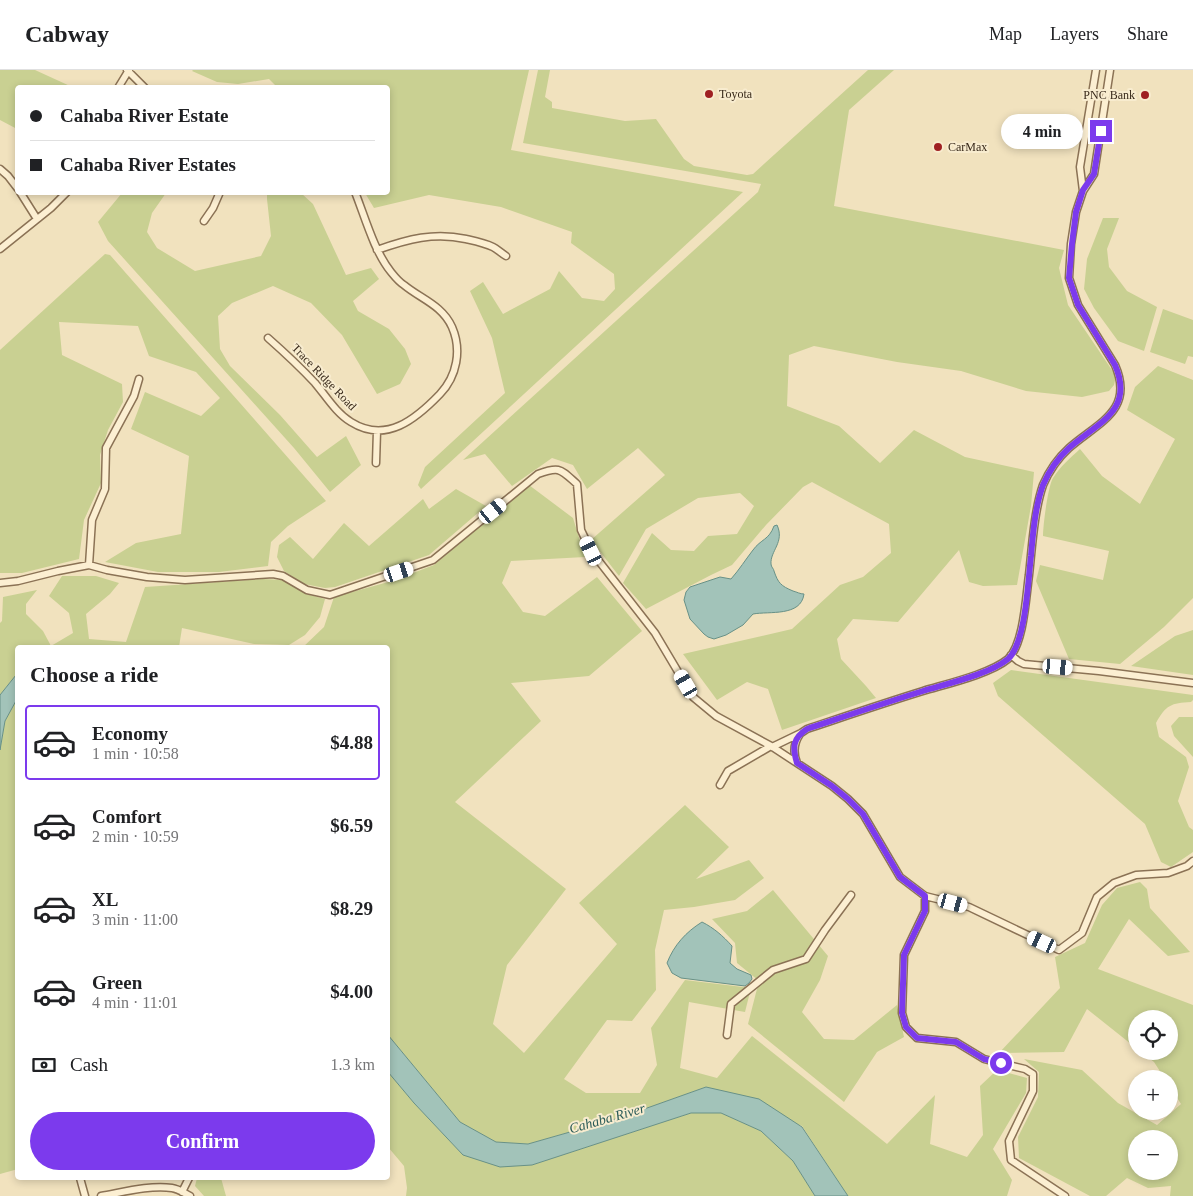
<!DOCTYPE html>
<meta charset="utf-8">
<style>
body{margin:0;font-family:"Times New Roman",serif;background:#f6f6f6;color:#202124;height:100vh;display:flex;flex-direction:column;font-size:19px;white-space:nowrap}
*{box-sizing:border-box;margin:0}
p{font-size:16px;color:#757577}
.icon{flex:none;width:28px;height:28px;fill:none;stroke:currentColor;stroke-width:2;stroke-linecap:round;stroke-linejoin:round}
.map{position:relative;flex:1;overflow:hidden}
.panel{position:absolute;left:15px;top:575px;width:375px;height:535px;display:flex;flex-direction:column;background:#fff;border-radius:5px;box-shadow:0 2px 8px #0003}
.panel>*{flex:none}
.hud{position:absolute;left:15px;top:15px;width:375px;height:110px;border-radius:5px;box-shadow:0 2px 8px #0003;display:grid;align-content:center;height:110px;padding:0 15px;background:#fff}
.buttons{position:absolute;left:1128px;top:940px;display:grid;gap:10px}
.buttons a{display:grid;place-items:center;width:50px;height:50px;border-radius:50%;background:#fff;box-shadow:0 2px 8px #0003;font-size:25px}
.end{position:absolute;width:22px;height:22px;margin:-11px;border:6px solid #7c3aed;background:#fff;box-shadow:0 0 0 2px #fff}
.from{border-radius:50%}
.bubble{position:absolute;height:35px;border-radius:18px;background:#fff;box-shadow:0 2px 8px #0003;font-size:16px;font-weight:700;line-height:35px;text-align:center}
.car{position:absolute;width:15px;height:30px;margin:-15px -8px;border-radius:6px;box-shadow:0 0 4px 1px #0007;background:linear-gradient(#fff 24%,#345 0 40%,#fff 0 76%,#345 0 86%,#fff 0)}
.hud b{display:flex;align-items:center;gap:18px;height:48px;font-size:19px}
.hud b+b{border-top:1px solid #e0e0e0}
.hud i{width:12px;height:12px;background:#202124}
ul{padding:0;list-style:none}
li{display:flex;align-items:center;gap:15px;height:75px;margin:0 10px 8px;padding:0 5px;border:2px solid transparent;border-radius:5px}
li div{flex:1}
li b{display:block;font-size:19px}
li em{font-style:normal;font-weight:700}
li.current{border-color:#7c3aed}
li>.icon{width:45px;height:45px;stroke-width:1.5}
h2{padding:0 15px;font-size:22px;line-height:60px}
.pay{display:flex;align-items:center;gap:12px;height:55px;padding:0 15px;font-size:19px}
.pay p{margin-inline-start:auto}
.button{display:flex;gap:10px;margin-top:auto;padding:10px 15px}
.button a{flex:1;height:58px;border-radius:30px;background:#7c3aed;color:#fff;font-size:20px;font-weight:700;line-height:58px;text-align:center}
header{display:flex;align-items:center;gap:30px;box-sizing:border-box;height:70px;padding:0 25px;background:#fff;border-bottom:1px solid #e0e0e0}
header strong{font-size:24px}
nav{display:flex;gap:28px;margin-inline-start:auto;font-size:18px}
.map>svg:first-child{display:block}
.green{fill:#c9d092;fill-rule:evenodd}
.water{fill:#a2c3b9;stroke:#689187}
.lines{fill:none;stroke-linecap:round;stroke-linejoin:round}
.street-casing{stroke:#8b7255;stroke-width:9}
.street{stroke:#fcefd2;stroke-width:6}
.route{stroke:#7c3aed;stroke-width:6}
.poi-dot{fill:#9f2022;stroke:#f8eccf;stroke-width:2}
.labels{text-anchor:middle;stroke-width:4;stroke-linejoin:round;paint-order:stroke}
.poi-label{font-size:12px;fill:#392a1b;stroke:#f8eccf;text-anchor:start}
.street-label{font-size:12px;fill:#392a1b;stroke:#f8eccf}
.water-label{font-size:14px;font-style:italic;fill:#295a57;stroke:#f8eccf}
</style>
<header>
<strong>Cabway</strong>
<nav><a>Map</a><a>Layers</a><a>Share</a></nav>
</header>
<div class="map">
<svg width="1193" height="1126" viewBox="0 0 1193 1126">
<rect width="100%" height="100%" fill="#f1e2be"/>
<path class="green" d="M 0,0 L 35,0 L 70,16 L 69,18 L 18,18 L 17,59 L 0,50 Z
M 193,0 L 529,0 L 511,80 L 743,122 L 421,419 L 418,415 L 425,397 L 505,323 L 492,268 L 470,221 L 483,212 L 503,244 L 550,219 L 559,201 L 582,228 L 604,231 L 615,219 L 614,204 L 571,173 L 572,162 L 501,137 L 429,125 L 374,138 L 365,123 L 388,122 L 388,18 L 277,17 L 269,9 L 238,14 L 217,12 L 192,1 Z
M 538,0 L 550,0 L 545,27 L 552,32 L 552,38 L 625,51 L 656,49 L 684,89 L 694,96 L 747,105 L 753,104 L 868,0 L 894,0 L 849,40 L 834,136 L 1064,180 L 1059,198 L 1068,235 L 1116,306 L 1114,315 L 1109,321 L 1082,327 L 1026,321 L 961,301 L 897,292 L 814,276 L 789,285 L 787,336 L 839,356 L 880,393 L 914,360 L 965,387 L 1034,402 L 1031,436 L 1017,515 L 983,516 L 969,512 L 959,480 L 898,552 L 853,549 L 837,569 L 841,589 L 866,616 L 876,628 L 782,660 L 768,619 L 747,612 L 717,630 L 683,584 L 792,559 L 840,515 L 863,507 L 891,483 L 889,454 L 812,412 L 803,417 L 766,455 L 732,495 L 711,505 L 646,539 L 623,513 L 652,463 L 671,480 L 694,481 L 708,466 L 737,464 L 754,436 L 740,423 L 698,428 L 646,459 L 619,506 L 591,470 L 665,405 L 638,378 L 587,419 L 573,395 L 552,388 L 512,416 L 485,384 L 463,390 L 758,122 L 761,114 L 523,73 Z
M 122,123 L 166,123 L 152,143 L 147,162 L 157,178 L 195,201 L 261,186 L 271,166 L 267,129 L 267,122 L 301,123 L 313,134 L 346,205 L 371,198 L 379,209 L 353,231 L 358,241 L 389,259 L 405,279 L 411,294 L 400,314 L 377,324 L 342,265 L 311,233 L 273,216 L 232,233 L 218,246 L 220,279 L 230,296 L 280,345 L 317,387 L 346,366 L 361,395 L 330,422 L 294,378 L 108,171 L 98,152 Z
M 1103,148 L 1119,148 L 1107,179 L 1109,197 L 1127,221 L 1157,237 L 1144,281 L 1118,271 L 1094,238 L 1084,219 L 1087,189 Z
M 105,184 L 110,185 L 326,431 L 288,456 L 271,472 L 268,496 L 219,502 L 158,502 L 105,492 L 136,473 L 181,464 L 189,386 L 131,359 L 145,322 L 201,346 L 220,328 L 196,302 L 149,286 L 138,256 L 59,252 L 62,285 L 122,314 L 123,332 L 108,360 L 100,385 L 101,413 L 84,450 L 79,489 L 22,503 L 0,503 L 0,280 Z
M 1163,239 L 1193,250 L 1193,287 L 1188,286 L 1185,294 L 1150,282 Z
M 1158,296 L 1193,310 L 1193,528 L 1164,557 L 1120,594 L 1069,589 L 1036,511 L 1040,495 L 1103,510 L 1109,481 L 1043,466 C 1043,455 1048,416 1053,408 C 1060,397 1070,388 1080,379 L 1102,406 L 1140,434 L 1175,369 L 1127,340 L 1135,317 Z
M 529,415 L 573,448 L 585,487 L 511,491 L 502,513 L 523,542 L 545,546 L 597,507 L 642,561 L 589,606 L 511,613 L 541,651 L 455,732 L 566,819 L 507,895 L 493,954 L 524,983 L 617,874 L 579,833 L 685,735 L 729,777 L 696,809 L 749,790 L 764,808 L 735,830 L 694,837 L 664,840 L 655,880 L 656,920 L 632,951 L 607,950 L 564,1009 L 586,1023 L 640,1023 L 657,995 L 651,958 L 685,910 L 751,918 L 745,942 L 689,932 L 680,998 L 717,1008 L 752,966 L 887,1074 L 935,1025 L 930,1074 L 967,1087 L 983,1065 L 980,1016 L 997,1000 L 1027,1008 L 1026,1023 L 993,1079 L 1012,1110 L 1007,1126 L 848,1126 L 802,1056 L 706,1017 L 619,1048 L 528,1074 L 496,1072 L 460,1052 L 388,965 L 388,578 L 302,578 L 324,557 L 334,527 L 392,511 L 434,495 Z
M 456,419 L 486,436 L 429,485 L 335,517 L 325,518 L 304,514 L 284,501 L 277,487 L 279,475 L 290,467 L 313,489 L 344,453 L 369,476 L 423,429 L 429,439 Z
M 62,506 L 96,506 L 119,513 L 110,524 L 86,544 L 89,569 L 126,572 L 145,517 L 263,509 L 284,510 L 306,524 L 325,529 L 320,547 L 305,565 L 289,575 L 254,574 L 182,558 L 179,577 L 18,578 L 17,604 L 16,605 L 0,625 L 0,553 L 2,551 L 3,527 L 37,520 L 26,534 L 26,544 L 43,561 L 51,576 L 73,563 L 69,543 L 49,526 Z
M 1193,560 L 1193,605 L 1131,596 L 1175,566 Z
M 1011,600 L 1193,625 L 1193,630 L 1191,632 C 1171,633 1166,635 1156,653 L 1159,667 L 1186,687 L 1189,697 L 1178,731 L 1189,757 L 1193,760 L 1193,782 L 1171,797 L 1161,792 L 1145,754 L 998,626 L 993,613 Z
M 17,629 L 18,1099 L 0,1104 L 0,680 L 5,651 Z
M 1179,647 L 1193,647 L 1193,687 L 1174,666 L 1171,656 Z
M 1140,812 L 1147,819 L 1150,838 L 1190,882 L 1168,886 L 1129,849 L 1098,899 L 1193,935 L 1193,1126 L 1170,1126 L 1171,1116 L 1148,1118 L 1127,1108 L 1106,1126 L 1090,1126 L 1019,1088 L 1018,1067 L 1038,1027 L 1039,1002 L 1024,989 L 1082,1000 L 1118,1033 L 1157,1055 L 1181,1034 L 1169,1015 L 1169,1009 L 1165,1009 L 1154,992 L 1140,981 L 1169,981 L 1169,949 L 1136,949 L 1136,978 L 1087,939 L 1064,982 L 999,983 L 1060,918 L 1055,887 L 1085,873 L 1102,835 L 1117,818 ZM 1136,1069 L 1169,1069 L 1169,1101 L 1136,1101 Z
M 773,820 L 828,886 L 820,910 L 802,942 L 824,969 L 854,970 L 897,935 L 904,967 L 877,982 L 844,1032 L 748,954 L 759,911 L 737,893 L 735,873 L 712,849 L 747,841 Z
M 388,1002 L 414,1033 L 463,1085 L 532,1095 L 691,1043 L 721,1043 L 761,1061 L 793,1091 L 815,1126 L 406,1126 L 407,1118 L 404,1096 L 388,1077 Z
M 197,1108 L 221,1108 L 226,1126 L 204,1126 L 195,1116 Z"/>
<path class="water" d="M 777,455 C 785,472 770,481 771,494 C 771,497 774,499 774,501 C 778,513 781,516 793,521 C 797,522 800,524 804,524 C 801,547 769,541 753,544 L 743,555 L 726,565 L 714,569 L 708,567 L 704,564 L 690,549 L 684,530 L 686,522 L 690,517 L 720,507 L 731,509 C 739,500 746,489 753,480 C 761,469 769,470 774,456 Z
M 17,604 L 17,629 L 5,651 L 0,680 L 0,625 L 16,605 Z
M 702,852 C 714,858 723,866 732,876 L 730,893 L 737,899 L 751,905 L 752,909 L 749,913 L 745,916 L 681,908 L 672,903 L 667,893 C 674,875 686,862 702,852 Z
M 388,965 L 460,1052 L 496,1072 L 528,1074 L 619,1048 L 706,1017 L 759,1029 L 802,1057 L 848,1126 L 815,1126 L 793,1091 L 761,1061 L 721,1043 L 691,1043 L 532,1095 L 500,1097 L 463,1085 L 414,1033 L 388,1002 Z"/>
<g class="lines">
<g class="street-casing">
<path id="street" d="M 127,0 L 145,18
M 1096,0 L 1080,97 L 1083,121 L 1094,104 L 1110,0
M 118,18 L 129,0
M 0,99 L 8,106 L 18,119
M 20,122 L 37,149
M 204,151 L 213,138 L 220,122
M 0,179 L 51,138 L 67,122
M 377,180 C 408,169 434,162 466,169 C 475,171 485,173 493,177 C 497,179 501,183 506,186
M 268,268 C 285,283 300,297 315,313 C 326,326 336,343 351,352 C 386,374 416,349 440,324 C 457,306 462,280 452,257 C 442,235 421,229 404,215 C 399,212 395,207 391,202 C 374,181 365,147 355,122
M 376,393 L 377,361
M 89,495 L 92,450 L 105,419 L 106,378 L 134,326 L 139,309
M 0,513 L 18,511 L 58,501 L 89,495 L 107,500 L 147,507 L 185,510 L 273,504 L 283,506 L 307,520 L 330,525 L 433,490 L 538,404 C 560,396 560,399 577,414 L 581,460 L 591,481 L 655,563 L 693,627 L 716,646 L 771,676 L 832,716 L 848,729 L 863,744 L 900,807 L 925,826 L 969,837 L 1059,880 L 1082,863 L 1097,827 L 1114,813 L 1136,805 L 1168,803 L 1187,796 L 1193,791
M 1011,585 L 1018,591 L 1024,594 L 1099,601 L 1193,613
M 772,677 L 801,663 L 807,659 C 846,646 884,633 923,621 C 946,614 990,604 1008,589 C 1024,574 1026,526 1029,505 C 1032,478 1034,441 1043,415 C 1049,401 1058,388 1069,378 C 1097,353 1135,341 1115,295 L 1078,235 L 1069,208 L 1071,174 L 1076,142 L 1083,121
M 797,693 C 793,683 793,674 800,664
M 720,715 L 728,701 L 771,676
M 925,826 L 925,841 L 904,885 L 902,943 L 906,957 L 917,968 L 956,972 L 984,989 L 1025,999 L 1033,1004 L 1033,1021 L 1009,1071 L 1011,1090 L 1065,1126
M 727,965 L 731,934 L 773,900 L 806,889 L 825,860 L 851,825
M 80,1108 L 85,1126
M 182,1122 L 189,1108
M 101,1126 C 124,1122 149,1115 172,1118 C 179,1119 184,1123 190,1126"/>
</g>
<use href="#street" class="street"/>
</g>
<g class="lines">
<path class="route" d="M 1001,993 L 984,989 L 956,972 L 917,968 L 906,957 L 902,943 L 904,885 L 925,841 L 925,826 L 900,807 L 863,744 L 848,729 L 832,716 L 797,693 C 792,677 793,668 807,659 C 846,646 884,633 923,621 C 946,614 990,604 1008,589 C 1026,573 1028,510 1031,486 C 1033,463 1035,437 1043,415 C 1049,401 1058,388 1069,378 C 1097,353 1135,341 1115,295 L 1078,235 L 1069,208 L 1072,174 L 1076,142 L 1083,120 L 1094,104 L 1101,61"/>
</g>
<g class="poi-dot">
<circle cx="709" cy="24" r="5"/>
<circle cx="1145" cy="25" r="5"/>
<circle cx="938" cy="77" r="5"/>
</g>
<g class="labels">
<g class="poi-label">
<text x="719" y="28">Toyota</text>
<text x="1135" y="29" text-anchor="end">PNC Bank</text>
<text x="948" y="81">CarMax</text>
</g>
<g class="street-label">
<text transform="translate(324 307) rotate(46)" y="4">Trace Ridge Road</text>
</g>
<g class="water-label">
<text transform="translate(607 1048) rotate(-16)" y="5">Cahaba River</text>
</g>
</g>
</svg>
<div class="buttons">
<a><svg class="icon" aria-label="locate" viewBox="0 0 24 24"><circle cx="12" cy="12" r="6"/><path d="M12 2v4M12 18v4M2 12h4M18 12h4"/></svg></a>
<a>+</a>
<a>−</a>
</div>
<i class="end from" style="left:1001px;top:993px"></i>
<i class="end" style="left:1101px;top:61px"></i>
<div class="bubble" style="left:1001px;top:44px;width:82px">4 min</div>
<i class="car" style="left:493px;top:441px;rotate:51deg"></i>
<i class="car" style="left:591px;top:481px;rotate:335deg"></i>
<i class="car" style="left:399px;top:502px;rotate:72deg"></i>
<i class="car" style="left:1058px;top:597px;rotate:95deg"></i>
<i class="car" style="left:686px;top:614px;rotate:330deg"></i>
<i class="car" style="left:953px;top:833px;rotate:105deg"></i>
<i class="car" style="left:1042px;top:872px;rotate:295deg"></i>
<div class="hud">
<b><i class="from"></i>Cahaba River Estate</b>
<b><i></i>Cahaba River Estates</b>
</div>
<section class="panel">
<h2>Choose a ride</h2>
<ul>
<li class="current"><svg class="icon" aria-label="car" viewBox="0 0 24 24"><path d="M5 17H2v-5l4-1 3-4h7l3 4 3 1v5h-3M9 17h6M6 11h13"/><circle cx="7" cy="17" r="2"/><circle cx="17" cy="17" r="2"/></svg><div><b>Economy</b><p>1 min · 10:58</p></div><em>$4.88</em></li>
<li><svg class="icon" aria-label="car" viewBox="0 0 24 24"><path d="M5 17H2v-5l4-1 3-4h7l3 4 3 1v5h-3M9 17h6M6 11h13"/><circle cx="7" cy="17" r="2"/><circle cx="17" cy="17" r="2"/></svg><div><b>Comfort</b><p>2 min · 10:59</p></div><em>$6.59</em></li>
<li><svg class="icon" aria-label="car" viewBox="0 0 24 24"><path d="M5 17H2v-5l4-1 3-4h7l3 4 3 1v5h-3M9 17h6M6 11h13"/><circle cx="7" cy="17" r="2"/><circle cx="17" cy="17" r="2"/></svg><div><b>XL</b><p>3 min · 11:00</p></div><em>$8.29</em></li>
<li><svg class="icon" aria-label="car" viewBox="0 0 24 24"><path d="M5 17H2v-5l4-1 3-4h7l3 4 3 1v5h-3M9 17h6M6 11h13"/><circle cx="7" cy="17" r="2"/><circle cx="17" cy="17" r="2"/></svg><div><b>Green</b><p>4 min · 11:01</p></div><em>$4.00</em></li>
</ul>
<div class="pay"><svg class="icon" aria-label="cash" viewBox="0 0 24 24"><path d="M3 7h18v10H3z"/><circle cx="12" cy="12" r="2"/></svg>Cash<p>1.3 km</p></div>
<div class="button"><a>Confirm</a></div>
</section>
</div>
